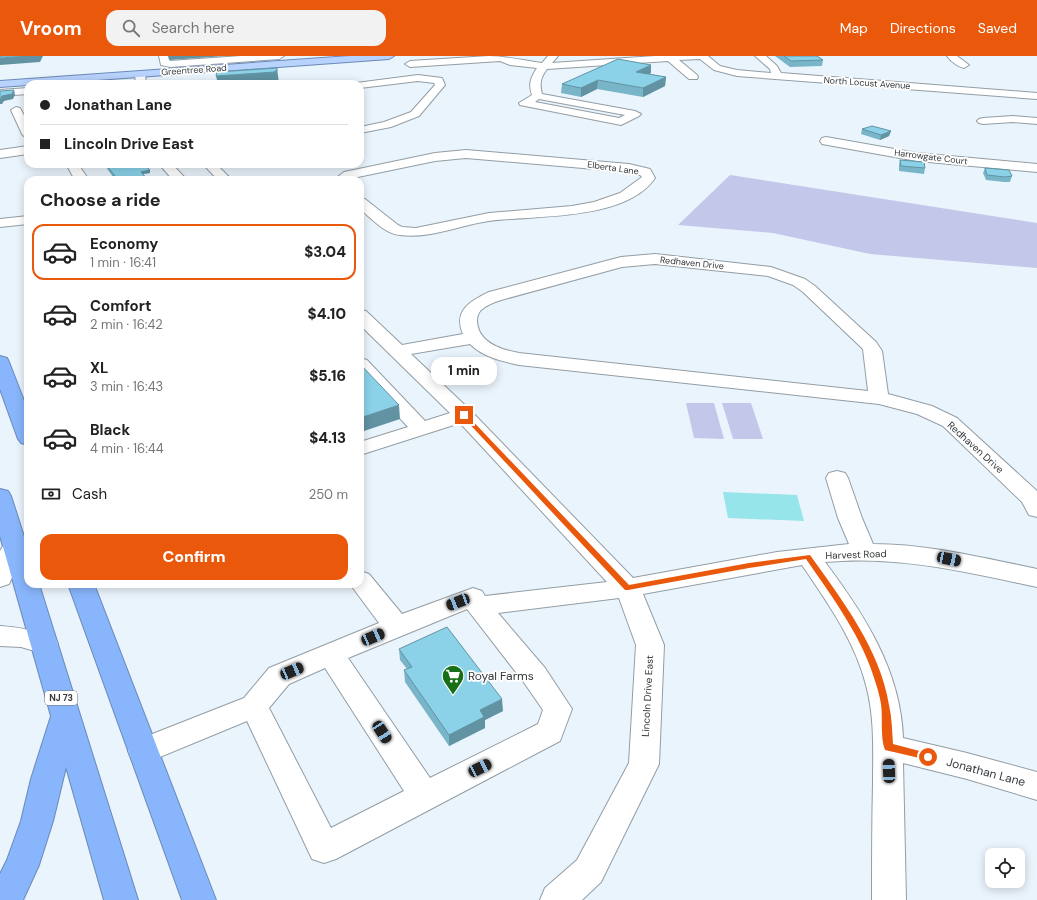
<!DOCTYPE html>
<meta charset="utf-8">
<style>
body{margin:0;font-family:"DM Sans",sans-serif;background:#f2f2f2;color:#222;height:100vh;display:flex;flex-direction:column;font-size:15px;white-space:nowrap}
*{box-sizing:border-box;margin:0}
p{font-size:13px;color:#767676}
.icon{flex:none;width:22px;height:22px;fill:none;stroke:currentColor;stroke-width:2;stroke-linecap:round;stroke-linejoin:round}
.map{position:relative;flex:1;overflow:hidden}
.sheet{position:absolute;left:24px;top:120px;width:340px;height:412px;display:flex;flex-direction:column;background:#fff;border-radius:12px;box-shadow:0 2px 10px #0003}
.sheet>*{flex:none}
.guide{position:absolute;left:24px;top:24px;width:340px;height:88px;border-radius:12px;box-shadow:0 2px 10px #0003;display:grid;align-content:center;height:88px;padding:0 16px;background:#fff}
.controls{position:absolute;left:985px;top:792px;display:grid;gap:8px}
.controls a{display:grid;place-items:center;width:40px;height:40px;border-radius:8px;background:#fff;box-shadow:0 2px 10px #0003;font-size:20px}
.end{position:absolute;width:18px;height:18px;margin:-9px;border:5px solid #ea580c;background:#fff;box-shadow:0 0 0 2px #fff}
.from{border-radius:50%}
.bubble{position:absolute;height:28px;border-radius:12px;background:#fff;box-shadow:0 2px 10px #0003;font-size:13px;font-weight:800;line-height:28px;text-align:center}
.car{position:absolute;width:12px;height:24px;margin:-12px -6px;border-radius:5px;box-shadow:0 0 3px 1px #0007;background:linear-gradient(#222 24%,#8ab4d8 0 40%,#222 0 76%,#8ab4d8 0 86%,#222 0)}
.guide b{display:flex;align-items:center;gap:14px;height:38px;font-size:15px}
.guide b+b{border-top:1px solid #e0e0e0}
.guide i{width:10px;height:10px;background:#222}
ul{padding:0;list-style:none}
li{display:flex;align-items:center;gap:12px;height:56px;margin:0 8px 6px;padding:0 8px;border:2px solid transparent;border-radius:12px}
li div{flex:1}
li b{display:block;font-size:15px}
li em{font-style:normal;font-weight:800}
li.on{border-color:#ea580c}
li>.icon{width:36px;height:36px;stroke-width:1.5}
h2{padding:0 16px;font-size:18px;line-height:48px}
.pay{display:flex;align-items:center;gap:10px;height:44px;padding:0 16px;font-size:15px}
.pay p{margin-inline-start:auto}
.button{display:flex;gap:8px;margin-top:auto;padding:8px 16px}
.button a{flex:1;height:46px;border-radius:12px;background:#ea580c;color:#fff;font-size:16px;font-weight:800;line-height:46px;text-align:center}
header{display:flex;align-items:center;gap:24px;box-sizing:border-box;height:56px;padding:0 20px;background:#ea580c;color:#fff}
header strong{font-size:19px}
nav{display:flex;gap:22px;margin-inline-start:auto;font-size:14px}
.search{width:280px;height:36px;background:#f2f2f2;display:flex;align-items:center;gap:10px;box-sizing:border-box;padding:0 14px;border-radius:12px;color:#767676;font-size:15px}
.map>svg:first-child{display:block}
.green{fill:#c3c8eb}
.water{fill:#96e5ea}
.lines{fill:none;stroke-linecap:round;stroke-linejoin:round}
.minor-casing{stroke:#939da4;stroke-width:2}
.major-casing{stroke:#6b89b8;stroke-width:2}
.highway-casing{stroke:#6b89b8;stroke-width:2}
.minor{fill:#fff;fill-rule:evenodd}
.major{fill:#b8d3fd;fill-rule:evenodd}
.highway{fill:#88b5fb;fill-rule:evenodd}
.wall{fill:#78b5c8}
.shaded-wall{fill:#6193a3}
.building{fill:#8bd2e9;stroke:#6193a3}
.route{fill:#ea580c}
.labels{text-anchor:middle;stroke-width:3.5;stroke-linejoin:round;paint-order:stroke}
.far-street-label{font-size:9px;fill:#34383b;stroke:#fff}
.shield{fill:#fff;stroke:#717476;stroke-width:1}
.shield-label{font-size:9px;font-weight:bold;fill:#34383b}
.street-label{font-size:10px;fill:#34383b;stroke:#fff}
.near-poi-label{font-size:12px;fill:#34383b;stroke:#fff;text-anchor:start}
.near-street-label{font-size:12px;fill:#34383b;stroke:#fff}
</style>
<header>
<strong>Vroom</strong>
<div class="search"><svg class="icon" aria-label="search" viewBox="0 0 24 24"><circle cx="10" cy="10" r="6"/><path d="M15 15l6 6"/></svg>Search here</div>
<nav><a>Map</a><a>Directions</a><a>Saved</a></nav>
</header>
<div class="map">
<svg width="1037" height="844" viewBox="0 0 1037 844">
<rect width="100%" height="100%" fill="#eaf4fc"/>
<path class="green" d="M 730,119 L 1037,167 L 1037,212 L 870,198 L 773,177 L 678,169 Z
M 686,347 L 714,347 L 724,383 L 694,382 Z
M 722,347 L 751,347 L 763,383 L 733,383 Z"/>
<path class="water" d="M 723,436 L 797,439 L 804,465 L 728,462 Z"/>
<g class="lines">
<g class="minor-casing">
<path id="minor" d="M 159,0 L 169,0 L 170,5 L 241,0 L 284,0 L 279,3 L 170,11 L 161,9 Z
M 489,0 C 506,0 524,5 542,7 L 548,0 L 558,0 L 552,7 L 655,0 L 708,0 L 720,10 L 737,14 L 771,17 L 770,13 L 755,0 L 766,0 L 777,10 L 781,17 L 1037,37 L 1037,43 L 737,20 L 714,14 L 700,3 L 679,4 L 697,19 L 698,21 L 697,23 L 689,23 L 668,5 L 547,13 C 541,21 539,27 542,38 L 635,55 L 641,58 L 639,60 L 621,69 L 520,49 L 519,47 L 532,39 C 528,28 531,21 537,12 L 510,9 L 500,5 L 410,11 L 405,8 L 410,5 ZM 539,43 L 625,59 L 619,62 L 535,46 Z
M 947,0 L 957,0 L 969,9 L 964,12 C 957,10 952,6 947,0 Z
M 140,15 L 145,18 L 146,28 L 136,28 L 135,18 Z
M 418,19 L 442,22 L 445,29 L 419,60 L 391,71 L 360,77 L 360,71 L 384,66 L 411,56 L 435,29 L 434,27 L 418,25 L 360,32 L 360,28 L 356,28 L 356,27 Z
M 28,32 L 28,38 L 0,40 L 0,34 Z
M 16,51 L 20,52 L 28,67 L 28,82 L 24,80 L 22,78 L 11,54 Z
M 1013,60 L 1037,62 L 1037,68 L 1013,66 L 983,68 L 979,67 L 977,65 L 979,63 L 983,62 Z
M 826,81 L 917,97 L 1037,108 L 1037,116 L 917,105 L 822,88 L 820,85 L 822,82 Z
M 28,90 L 28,98 L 0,102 L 0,94 Z
M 466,94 L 629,108 L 650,113 L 655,122 C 626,165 536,159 489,165 C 460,169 430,183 400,179 C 385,178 371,162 360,153 L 360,142 L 365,143 L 398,169 L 402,171 L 416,172 L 489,157 L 572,150 L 594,146 L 620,137 L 642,121 L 640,119 L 629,116 L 466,102 L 435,105 L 353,122 L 350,124 L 334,124 L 344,116 L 349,115 L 435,97 Z
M 66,108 L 78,108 L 89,124 L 75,124 Z
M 159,108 L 172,108 L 187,124 L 173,124 Z
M 203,108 L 216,108 L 232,124 L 218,124 Z
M 28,160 L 28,168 L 0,171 L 0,163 Z
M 655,198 L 771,211 L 805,223 L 815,230 L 876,286 L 882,295 L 888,338 L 932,350 L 957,362 L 1037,435 L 1037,461 L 1029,459 L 1022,446 L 943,370 L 917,358 L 879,348 L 519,309 C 501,305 483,301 470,288 L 411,298 L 471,355 L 633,522 L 777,496 L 849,488 L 838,462 L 826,422 L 829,417 L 837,415 L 845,417 L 848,422 L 862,462 L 873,488 C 928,488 983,502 1037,513 L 1037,531 C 967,516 898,499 825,506 C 864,558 901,615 903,682 L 967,697 L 1037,716 L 1037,744 L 967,723 L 903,707 L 906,844 L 872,844 C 872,805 872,767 873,728 C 873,695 875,662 866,629 C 855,585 827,546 802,509 L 643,538 L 664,589 L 659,708 L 601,826 L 582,844 L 540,844 L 545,832 L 577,804 L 629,707 L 636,589 L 619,542 L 498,557 L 545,612 L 572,653 L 560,685 L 336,803 L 324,807 L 312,803 L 247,665 L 143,708 L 132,704 L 128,695 L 132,686 L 244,642 L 269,612 L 379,567 L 350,528 L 360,528 L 360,515 L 369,518 L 402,558 L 473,532 L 482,535 L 485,540 L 607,526 L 460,367 L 360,399 L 360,386 L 408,371 L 360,319 L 360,302 L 367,304 L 425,365 L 450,357 L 360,269 L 360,254 L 366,255 L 402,289 L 463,278 C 453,255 470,245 489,236 L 621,201 ZM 655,208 L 768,220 L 793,229 L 803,236 L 863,293 L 868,335 L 519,297 C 502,294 478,287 477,265 C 477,261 478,257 481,254 C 487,249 494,246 501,244 L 622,211 ZM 467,553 L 525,628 L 543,654 L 538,668 L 430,722 L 348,602 ZM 325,612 L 404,735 L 331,772 L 269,652 L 289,628 Z
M 15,481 L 23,483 L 27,489 L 9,528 L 0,531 L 0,495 L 7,483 Z
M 0,570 C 19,571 36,575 55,581 L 58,588 L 55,595 L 45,598 L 21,591 L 0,590 Z"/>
</g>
<g class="major-casing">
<path id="major" d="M 350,0 L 394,0 L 389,3 L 0,31 L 0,25 Z"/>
</g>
<g class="highway-casing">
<path id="highway" d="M 0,300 L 7,302 L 9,306 L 28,355 L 28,389 L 21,387 L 18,383 L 0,333 Z
M 0,433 L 8,435 L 11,440 L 28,493 L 28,528 L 39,528 L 138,844 L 104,844 L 66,711 L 53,765 L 39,809 L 23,844 L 0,844 L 0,818 L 7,804 L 21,765 L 31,723 L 51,660 L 0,480 Z
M 68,528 L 94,528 L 216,844 L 182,844 Z"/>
</g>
<use href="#minor" class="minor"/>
<use href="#major" class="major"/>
<use href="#highway" class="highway"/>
</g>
<path class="wall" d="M 775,0 L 817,0 L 823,4 L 822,10 L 790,11 Z
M 651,9 L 651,17 L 649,18 L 666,21 L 665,30 L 643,41 L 597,33 L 581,41 L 561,37 L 562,28 Z
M 862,73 L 891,75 L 889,80 L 880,84 L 861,78 Z
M 900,104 L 925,112 L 924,118 L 899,115 L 899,109 Z
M 104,108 L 144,108 L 150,114 L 150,117 L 143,118 L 148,124 L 110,124 L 109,121 L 113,121 Z
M 985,112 L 1012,120 L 1010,126 L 1004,126 L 986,124 L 983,117 Z
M 399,593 L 503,655 L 485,664 L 485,672 L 449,690 L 405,626 L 404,614 L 407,613 L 400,604 Z"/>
<path class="shaded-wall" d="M 33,0 L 43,0 L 40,6 L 0,9 L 0,2 Z
M 168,0 L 225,0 L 169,4 Z
M 651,9 L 651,17 L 636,25 L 636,16 Z
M 277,12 L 279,27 L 276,27 L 276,28 L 218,28 L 216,20 L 275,15 Z
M 666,21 L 665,30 L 643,41 L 643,32 Z
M 598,24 L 597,33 L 581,41 L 581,32 Z
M 14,34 L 15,39 L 13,43 L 4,45 L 2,48 L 0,48 L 0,43 L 2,40 Z
M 891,75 L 889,80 L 880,84 L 881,79 Z
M 150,114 L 150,117 L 142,118 L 141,116 Z
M 399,349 L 400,363 L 361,376 L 362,387 L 360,388 L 360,362 Z
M 502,643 L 503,655 L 485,664 L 485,672 L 449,690 L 449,679 L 480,654 Z"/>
<path class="building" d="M 0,0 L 33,0 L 0,2 Z
M 784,0 L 817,0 L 823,4 L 791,5 Z
M 618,3 L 651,9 L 636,16 L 666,21 L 643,32 L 598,24 L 581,32 L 562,28 Z
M 277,12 L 277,15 L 275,15 L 275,16 L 216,20 L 217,16 Z
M 14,34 L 12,38 L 2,40 L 1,43 L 0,43 L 0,35 Z
M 872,70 L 891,75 L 881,79 L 862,73 Z
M 900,104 L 924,106 L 925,112 L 901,110 Z
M 105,108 L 144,108 L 150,114 L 141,116 L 148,124 L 111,124 L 109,121 L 115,120 Z
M 985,112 L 1009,114 L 1012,120 L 1005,121 L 987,119 Z
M 360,308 L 399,349 L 360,362 Z
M 447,571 L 502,643 L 480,654 L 484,661 L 449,679 L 404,614 L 412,611 L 399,593 Z"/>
<path class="route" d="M 462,358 L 466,358 L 629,529 L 749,507 L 810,499 C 842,544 880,593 889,649 C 892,662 892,675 893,688 L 931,698 L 932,701 L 931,703 L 928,704 L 885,694 C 880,682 883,661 881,648 C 880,642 878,634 876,628 C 863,582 833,542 806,503 L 749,512 L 628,534 L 625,534 L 462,360 Z"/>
<defs>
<g id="supermarket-pin" transform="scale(1.15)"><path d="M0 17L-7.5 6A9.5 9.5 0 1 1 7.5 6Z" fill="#186f19" stroke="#fff"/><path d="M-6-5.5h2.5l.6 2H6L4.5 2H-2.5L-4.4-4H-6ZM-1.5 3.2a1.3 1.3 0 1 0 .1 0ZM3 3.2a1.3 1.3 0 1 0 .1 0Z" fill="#fff"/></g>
</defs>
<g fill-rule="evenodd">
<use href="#supermarket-pin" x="453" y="620"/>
</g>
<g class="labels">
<g class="far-street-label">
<text transform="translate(194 14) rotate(-4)" y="3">Greentree Road</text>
<text transform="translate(867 27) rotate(4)" y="3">North Locust Avenue</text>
<text transform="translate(931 101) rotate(7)" y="3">Harrowgate Court</text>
<text transform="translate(613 112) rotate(8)" y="3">Elberta Lane</text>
<text transform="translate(692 207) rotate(6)" y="3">Redhaven Drive</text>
</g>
<rect class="shield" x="45" y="635" width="32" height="14" rx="3"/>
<g class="shield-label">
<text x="61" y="645">NJ 73</text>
</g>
<g class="street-label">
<text transform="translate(976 391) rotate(42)" y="4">Redhaven Drive</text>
<text transform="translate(856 498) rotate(-2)" y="4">Harvest Road</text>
<text transform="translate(647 640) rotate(-87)" y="4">Lincoln Drive East</text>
</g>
<g class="near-poi-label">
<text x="468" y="624">Royal Farms</text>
</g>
<g class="near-street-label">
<text transform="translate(986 716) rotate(15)" y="4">Jonathan Lane</text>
</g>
</g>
</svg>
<div class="controls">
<a><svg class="icon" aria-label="locate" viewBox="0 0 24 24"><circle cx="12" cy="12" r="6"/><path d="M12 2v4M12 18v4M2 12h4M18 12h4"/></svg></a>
</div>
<i class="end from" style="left:928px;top:701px"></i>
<i class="end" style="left:464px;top:359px"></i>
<div class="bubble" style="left:431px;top:301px;width:66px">1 min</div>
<i class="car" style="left:949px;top:503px;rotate:102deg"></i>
<i class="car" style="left:458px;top:546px;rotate:249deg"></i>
<i class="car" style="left:373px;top:581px;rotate:67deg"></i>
<i class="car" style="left:292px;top:615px;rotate:67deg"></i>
<i class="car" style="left:382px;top:676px;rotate:147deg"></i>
<i class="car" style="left:480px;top:712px;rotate:63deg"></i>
<i class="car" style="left:889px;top:715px;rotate:358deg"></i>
<div class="guide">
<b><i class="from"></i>Jonathan Lane</b>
<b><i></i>Lincoln Drive East</b>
</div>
<section class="sheet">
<h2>Choose a ride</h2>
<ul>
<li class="on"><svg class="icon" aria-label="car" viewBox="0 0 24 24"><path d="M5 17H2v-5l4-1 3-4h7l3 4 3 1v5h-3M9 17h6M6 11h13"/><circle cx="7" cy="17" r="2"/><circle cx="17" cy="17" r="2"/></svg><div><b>Economy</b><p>1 min · 16:41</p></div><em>$3.04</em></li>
<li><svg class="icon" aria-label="car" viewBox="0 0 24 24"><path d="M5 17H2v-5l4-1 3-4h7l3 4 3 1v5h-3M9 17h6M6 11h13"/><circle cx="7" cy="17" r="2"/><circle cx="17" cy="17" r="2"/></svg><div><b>Comfort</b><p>2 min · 16:42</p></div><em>$4.10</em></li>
<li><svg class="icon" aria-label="car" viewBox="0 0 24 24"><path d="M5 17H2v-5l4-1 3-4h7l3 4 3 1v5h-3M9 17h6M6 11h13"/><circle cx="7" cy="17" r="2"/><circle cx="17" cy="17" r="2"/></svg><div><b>XL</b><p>3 min · 16:43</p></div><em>$5.16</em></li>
<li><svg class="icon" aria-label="car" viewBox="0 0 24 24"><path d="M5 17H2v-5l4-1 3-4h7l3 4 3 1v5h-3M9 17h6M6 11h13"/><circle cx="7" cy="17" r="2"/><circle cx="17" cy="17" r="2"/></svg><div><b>Black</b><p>4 min · 16:44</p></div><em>$4.13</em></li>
</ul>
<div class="pay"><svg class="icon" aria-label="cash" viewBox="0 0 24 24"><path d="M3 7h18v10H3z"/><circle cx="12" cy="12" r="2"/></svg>Cash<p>250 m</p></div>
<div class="button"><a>Confirm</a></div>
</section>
</div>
